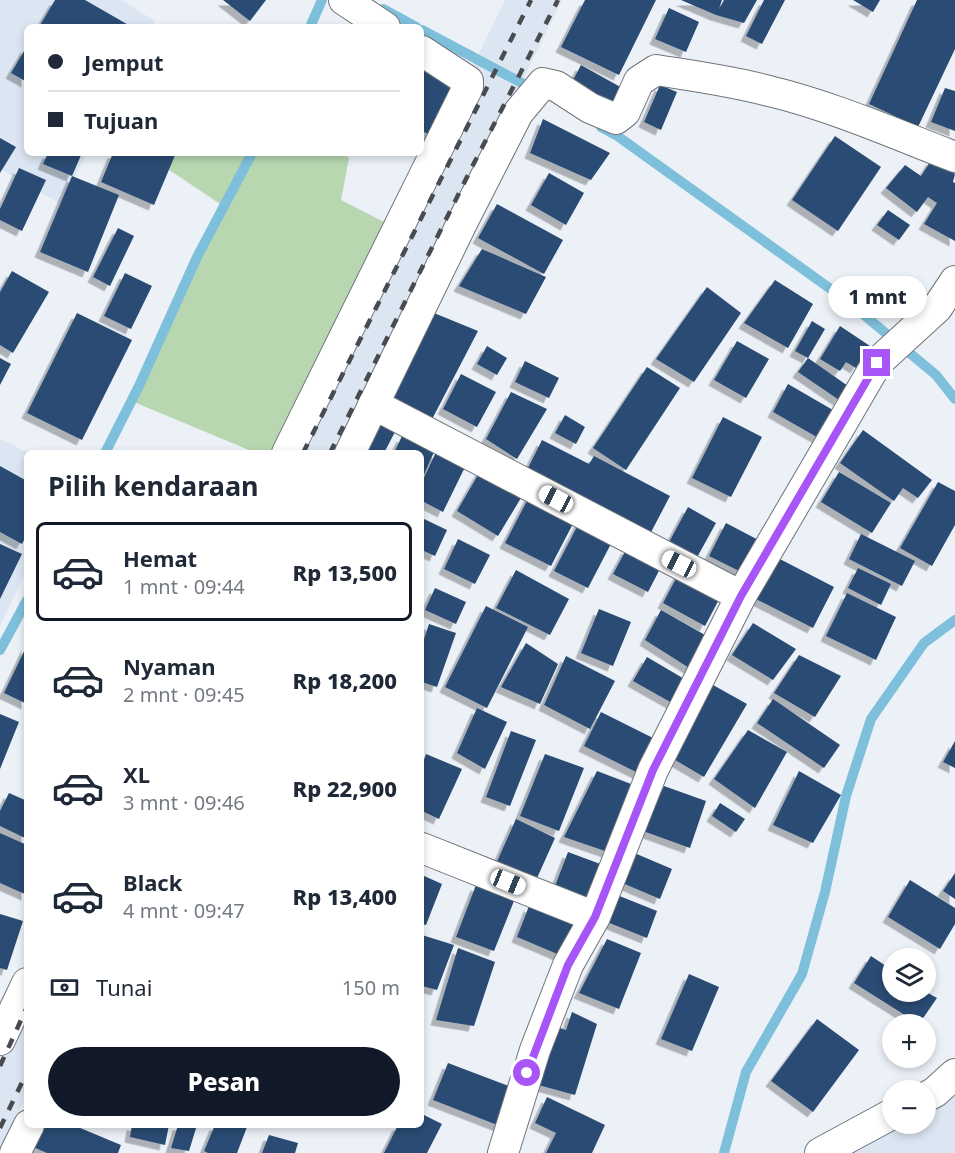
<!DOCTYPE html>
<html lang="id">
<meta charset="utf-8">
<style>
body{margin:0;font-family:"Noto Sans",sans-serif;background:#f6f6f7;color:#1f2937;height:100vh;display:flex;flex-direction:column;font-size:22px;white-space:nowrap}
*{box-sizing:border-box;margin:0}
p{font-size:20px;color:#747a83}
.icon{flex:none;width:33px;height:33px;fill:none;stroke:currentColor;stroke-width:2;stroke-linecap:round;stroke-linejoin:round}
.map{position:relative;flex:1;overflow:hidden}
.sheet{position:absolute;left:24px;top:450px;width:400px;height:678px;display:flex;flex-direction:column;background:#fff;border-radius:9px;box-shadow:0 3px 9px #0003}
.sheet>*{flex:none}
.hud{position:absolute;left:24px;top:24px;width:400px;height:132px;border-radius:9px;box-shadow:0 3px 9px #0003;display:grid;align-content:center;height:132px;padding:0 24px;background:#fff}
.tools{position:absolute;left:882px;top:948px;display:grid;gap:12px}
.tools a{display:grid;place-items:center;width:54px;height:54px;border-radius:50%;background:#fff;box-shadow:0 3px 9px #0003;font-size:30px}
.end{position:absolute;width:27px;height:27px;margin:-14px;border:8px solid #a855f7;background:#fff;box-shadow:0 0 0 3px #fff}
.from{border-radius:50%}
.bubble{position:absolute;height:42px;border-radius:21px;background:#fff;box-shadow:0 3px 9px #0003;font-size:20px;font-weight:800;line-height:42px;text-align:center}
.car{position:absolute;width:18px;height:36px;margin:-18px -9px;border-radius:8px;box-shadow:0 0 4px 2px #0007;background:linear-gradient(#fff 24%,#345 0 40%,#fff 0 76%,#345 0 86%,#fff 0)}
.hud b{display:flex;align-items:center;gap:21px;height:57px;font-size:22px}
.hud b+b{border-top:2px solid #e0e1e3}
.hud i{width:15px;height:15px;background:#1f2937}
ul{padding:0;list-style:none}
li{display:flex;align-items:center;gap:18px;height:99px;margin:0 12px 9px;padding:0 12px;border:3px solid transparent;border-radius:9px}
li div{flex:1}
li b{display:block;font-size:22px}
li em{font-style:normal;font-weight:800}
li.selected{border-color:#111827}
li>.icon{width:54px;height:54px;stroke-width:1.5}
h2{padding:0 24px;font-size:27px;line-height:72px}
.pay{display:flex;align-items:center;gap:15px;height:66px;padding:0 24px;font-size:22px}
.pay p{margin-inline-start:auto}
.button{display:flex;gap:12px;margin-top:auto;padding:12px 24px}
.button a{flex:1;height:69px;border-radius:36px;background:#111827;color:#fff;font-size:24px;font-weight:800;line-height:69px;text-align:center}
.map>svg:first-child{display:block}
.built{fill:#dce6f2}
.green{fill:#b8d7b1}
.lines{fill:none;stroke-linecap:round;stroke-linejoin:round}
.stream{stroke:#7ec0db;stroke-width:10}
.building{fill:#2a4b73;filter:url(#shadow)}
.street-casing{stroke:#6f7479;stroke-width:32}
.street{stroke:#fff;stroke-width:30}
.rail{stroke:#484b4f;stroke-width:4.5;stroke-dasharray:10 10;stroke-linecap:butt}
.route{stroke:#a855f7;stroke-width:8}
</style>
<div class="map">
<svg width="955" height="1153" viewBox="0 0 955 1153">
<defs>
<filter id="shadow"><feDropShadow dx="-5.5" dy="5.5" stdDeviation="0" flood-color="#0004"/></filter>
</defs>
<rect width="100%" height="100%" fill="#ecf1f8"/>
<path class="built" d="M 0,0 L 121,0 L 155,21 L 152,27 L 27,27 L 27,153 L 87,153 L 61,204 L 0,169 Z
M 505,0 L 562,0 L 340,453 L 284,453 Z
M 0,439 L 30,453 L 27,453 L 27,570 L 0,626 Z
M 27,980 L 27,1095 L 0,1150 L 0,1035 Z
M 955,1084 L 955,1153 L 856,1153 L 904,1124 L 926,1124 L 926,1106 Z"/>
<path class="green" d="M 144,153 L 342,153 L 349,158 L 341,200 L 394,227 L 284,453 L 256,453 L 129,400 L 223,206 Z"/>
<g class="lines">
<path class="stream" d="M 383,9 L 416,27
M 310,27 L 322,0
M 422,30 L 535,90
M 601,127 L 616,135 L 846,300 L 936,375 L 955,399
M 105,453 L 139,386 L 197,257 L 252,153
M 0,650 L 27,600
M 724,1153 L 746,1072 L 802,974 L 825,892 L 846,796 L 871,719 L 924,643 L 955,620"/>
</g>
<path class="building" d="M 55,0 L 85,0 L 132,27 L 39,27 Z
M 223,0 L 266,0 L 250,21 Z
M 585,0 L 656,0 L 619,75 L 561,47 Z
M 681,0 L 722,0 L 719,9 L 724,0 L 757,0 L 744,23 L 716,15 Z
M 764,0 L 785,0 L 762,44 L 746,36 Z
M 853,0 L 880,0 L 873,12 Z
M 917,0 L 955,0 L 955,49 L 918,127 L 869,104 Z
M 669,8 L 699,22 L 686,52 L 655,39 Z
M 27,46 L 27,82 L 11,73 Z
M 581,65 L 624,89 L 615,105 L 572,82 Z
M 422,66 L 459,82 L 434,137 L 422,131 Z
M 660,85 L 677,92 L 661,130 L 644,122 Z
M 945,88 L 955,91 L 955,131 L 931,122 Z
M 543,119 L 610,153 L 591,180 L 530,153 Z
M 835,136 L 881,167 L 838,231 L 792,200 Z
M 0,138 L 16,147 L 0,173 Z
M 48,153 L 82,153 L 72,176 L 43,164 Z
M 113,153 L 176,153 L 154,205 L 101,182 Z
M 932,159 L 955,174 L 953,182 L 955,183 L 955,241 L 924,224 L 937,203 L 928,197 L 917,212 L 886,188 L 905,165 L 921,176 Z
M 19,168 L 46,180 L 22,231 L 0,220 L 0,209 Z
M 549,173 L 584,193 L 566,225 L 531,205 Z
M 72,176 L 119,195 L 88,272 L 40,252 Z
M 497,204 L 563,240 L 544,274 L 478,238 Z
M 888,210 L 910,225 L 899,240 L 877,225 Z
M 118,228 L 134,236 L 110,286 L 93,277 Z
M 482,249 L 546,277 L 526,314 L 459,286 Z
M 12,271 L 49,292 L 13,353 L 0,345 L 0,292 Z
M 125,273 L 152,286 L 131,329 L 104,316 Z
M 775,280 L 813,304 L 788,348 L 744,323 Z
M 707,287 L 741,313 L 694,382 L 656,359 Z
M 77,313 L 132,340 L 82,440 L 27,413 Z
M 434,313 L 478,331 L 429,425 L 385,403 Z
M 812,321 L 825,329 L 808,358 L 848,386 L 839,400 L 798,372 L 808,358 L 795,351 Z
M 840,326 L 870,346 L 856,368 L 846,362 L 840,371 L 820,359 Z
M 737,341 L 769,359 L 746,398 L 714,380 Z
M 487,346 L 507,358 L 497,375 L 477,364 Z
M 0,358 L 11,364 L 0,385 Z
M 525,361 L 559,378 L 549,398 L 515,382 Z
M 647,367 L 680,388 L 626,470 L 593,448 Z
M 461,374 L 496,392 L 477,427 L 443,409 Z
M 788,384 L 838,413 L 822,440 L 773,412 Z
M 511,392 L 547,409 L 517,459 L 486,439 Z
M 565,415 L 585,427 L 576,444 L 555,433 Z
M 723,417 L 762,437 L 731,497 L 692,478 Z
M 378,419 L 397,428 L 384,453 L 361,453 Z
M 863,430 L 932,480 L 918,498 L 903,488 L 894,501 L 840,463 Z
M 402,436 L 434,452 L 422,479 L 422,453 L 394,453 Z
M 542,440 L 589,464 L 594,456 L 670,496 L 649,536 L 526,472 Z
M 436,452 L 465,467 L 443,512 L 422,501 L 422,482 Z
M 0,466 L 27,481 L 27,534 L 22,544 L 0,532 Z
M 482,468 L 524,493 L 498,536 L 457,511 Z
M 839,472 L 891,503 L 872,533 L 821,502 Z
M 938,482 L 955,491 L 955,525 L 932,566 L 900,548 Z
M 531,493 L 577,516 L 551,566 L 505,543 Z
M 688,507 L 716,523 L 695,561 L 667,546 Z
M 422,518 L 447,530 L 435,556 L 422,550 Z
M 580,521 L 614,538 L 588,588 L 554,571 Z
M 726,523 L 766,544 L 749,576 L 709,556 Z
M 861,534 L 915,561 L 902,586 L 849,559 Z
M 458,539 L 490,555 L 475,584 L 444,569 Z
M 0,544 L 22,554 L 0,599 Z
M 627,548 L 662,565 L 648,592 L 613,574 Z
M 774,556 L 834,587 L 813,628 L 752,597 Z
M 858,568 L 891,584 L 881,605 L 848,588 Z
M 681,569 L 723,592 L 705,626 L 663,603 Z
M 516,570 L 569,599 L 550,635 L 496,608 Z
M 435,588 L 466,602 L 456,624 L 425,610 Z
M 847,593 L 896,617 L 876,660 L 826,636 Z
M 486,606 L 528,627 L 487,708 L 445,687 Z
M 599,609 L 631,622 L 613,666 L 581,653 Z
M 661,610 L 712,639 L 694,671 L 645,640 Z
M 753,623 L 796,649 L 773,680 L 732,655 Z
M 429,624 L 456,633 L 437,687 L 422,682 L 422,645 Z
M 526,643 L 558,664 L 540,704 L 501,687 Z
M 27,645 L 27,704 L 4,693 Z
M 799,655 L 841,676 L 815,717 L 774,693 Z
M 566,656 L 615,681 L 590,729 L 544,705 Z
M 647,657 L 686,680 L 672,703 L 633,681 Z
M 713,685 L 747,704 L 704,777 L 670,757 Z
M 773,699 L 840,745 L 824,768 L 757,723 Z
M 477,708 L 507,722 L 485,769 L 457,753 Z
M 601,712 L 657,740 L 640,774 L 584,746 Z
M 0,714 L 19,722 L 0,769 Z
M 748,730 L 787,752 L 755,808 L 714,779 Z
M 511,731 L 536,740 L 510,806 L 486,797 Z
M 955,741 L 955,768 L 943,762 Z
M 426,754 L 462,769 L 439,819 L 422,811 L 422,765 Z
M 545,754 L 584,768 L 559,831 L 520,816 Z
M 597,771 L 639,787 L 608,852 L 564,837 Z
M 799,771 L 841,795 L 813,843 L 773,825 Z
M 664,786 L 706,801 L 690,848 L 643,831 Z
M 9,793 L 27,801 L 27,839 L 0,826 L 0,811 Z
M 720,803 L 745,819 L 736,832 L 712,816 Z
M 516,819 L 555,838 L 533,887 L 495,866 Z
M 0,833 L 27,845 L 27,895 L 0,883 Z
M 568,852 L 603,865 L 586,908 L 552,894 Z
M 632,852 L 672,869 L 660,899 L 620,882 Z
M 955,873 L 955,899 L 943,891 Z
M 422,875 L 442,884 L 426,925 L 422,924 Z
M 910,880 L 955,908 L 955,924 L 940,949 L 888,917 Z
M 476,885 L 514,901 L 494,951 L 456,937 Z
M 607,891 L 657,911 L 647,938 L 597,918 Z
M 529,906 L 575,925 L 562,956 L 517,937 Z
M 0,914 L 23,921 L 7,970 L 0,968 Z
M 422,935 L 454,945 L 437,990 L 422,986 L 424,952 L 422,951 Z
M 607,939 L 641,953 L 619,1009 L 579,993 Z
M 458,948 L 495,962 L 474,1026 L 436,1020 Z
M 871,956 L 892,970 L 892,992 L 926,992 L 937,998 L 919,1024 L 854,983 Z
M 689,974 L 719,987 L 692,1051 L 661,1039 Z
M 572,1012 L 597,1024 L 575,1095 L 531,1083 L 551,1025 L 566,1030 Z
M 817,1019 L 859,1050 L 813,1112 L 771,1081 Z
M 448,1063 L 514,1088 L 500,1126 L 433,1100 Z
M 547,1097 L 605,1125 L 592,1153 L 546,1153 L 556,1133 L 535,1123 Z
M 422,1114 L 442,1124 L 427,1153 L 384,1153 L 398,1125 L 422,1125 Z
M 42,1125 L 73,1125 L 121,1145 L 118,1153 L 47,1153 L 33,1147 Z
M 132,1125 L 169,1125 L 165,1145 L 130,1137 Z
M 178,1125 L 197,1125 L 189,1151 L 171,1148 Z
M 215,1125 L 241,1125 L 247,1127 L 237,1153 L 208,1153 L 204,1151 Z
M 269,1135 L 298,1143 L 295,1153 L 262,1153 Z"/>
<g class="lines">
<g class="street-casing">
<path id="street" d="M 344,0 L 385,27
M 373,404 L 741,596
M 287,453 L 468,87 L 468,81 L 422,51
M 350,453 L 463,221 L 518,113 L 543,83 L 556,86 L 590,108 L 616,119 L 625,112 L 639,81 L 656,70 C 694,76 732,81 769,91 C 832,106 895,134 955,157
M 422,848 L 595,917
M 0,1040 L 27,983
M 926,1097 L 935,1092 L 955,1074
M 15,1153 L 29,1125
M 503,1153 L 535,1050 L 568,965 L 595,917 L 653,770 L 741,596 L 877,363 L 937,308 L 955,281
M 820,1153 L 892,1114"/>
</g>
<use href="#street" class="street"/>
<path class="rail" d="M 303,453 L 531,0
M 330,453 L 472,167 L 558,0
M 0,1066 L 27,1007
M 0,1128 L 27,1072"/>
</g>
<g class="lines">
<path class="route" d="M 527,1073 L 568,965 L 595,917 L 653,770 L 741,596 L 877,363"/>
</g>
</svg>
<div class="tools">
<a><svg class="icon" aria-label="layers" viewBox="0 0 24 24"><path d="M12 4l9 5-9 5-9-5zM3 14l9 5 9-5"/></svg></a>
<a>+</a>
<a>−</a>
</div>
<i class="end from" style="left:527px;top:1073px"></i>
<i class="end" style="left:877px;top:363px"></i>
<div class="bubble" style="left:828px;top:276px;width:99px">1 mnt</div>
<i class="car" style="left:556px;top:499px;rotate:298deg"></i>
<i class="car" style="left:679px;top:564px;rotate:297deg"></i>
<i class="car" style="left:508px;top:882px;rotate:112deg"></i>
<div class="hud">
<b><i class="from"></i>Jemput</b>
<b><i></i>Tujuan</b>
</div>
<section class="sheet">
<h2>Pilih kendaraan</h2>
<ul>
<li class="selected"><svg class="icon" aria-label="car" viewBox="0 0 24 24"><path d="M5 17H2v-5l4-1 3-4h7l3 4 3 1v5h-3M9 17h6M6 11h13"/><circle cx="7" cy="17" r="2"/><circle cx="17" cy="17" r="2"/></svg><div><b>Hemat</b><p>1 mnt · 09:44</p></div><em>Rp 13,500</em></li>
<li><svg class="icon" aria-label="car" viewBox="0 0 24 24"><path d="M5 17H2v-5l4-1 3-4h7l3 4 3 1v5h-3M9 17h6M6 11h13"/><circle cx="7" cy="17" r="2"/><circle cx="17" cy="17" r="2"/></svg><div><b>Nyaman</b><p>2 mnt · 09:45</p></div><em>Rp 18,200</em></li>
<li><svg class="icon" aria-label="car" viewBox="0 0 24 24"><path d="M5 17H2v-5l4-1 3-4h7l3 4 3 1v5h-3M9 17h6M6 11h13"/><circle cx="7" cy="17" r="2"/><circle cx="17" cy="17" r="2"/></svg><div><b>XL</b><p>3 mnt · 09:46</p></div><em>Rp 22,900</em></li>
<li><svg class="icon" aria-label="car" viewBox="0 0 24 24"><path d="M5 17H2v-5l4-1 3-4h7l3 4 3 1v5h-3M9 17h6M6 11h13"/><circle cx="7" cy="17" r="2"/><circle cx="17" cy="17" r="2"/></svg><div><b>Black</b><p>4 mnt · 09:47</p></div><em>Rp 13,400</em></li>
</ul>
<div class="pay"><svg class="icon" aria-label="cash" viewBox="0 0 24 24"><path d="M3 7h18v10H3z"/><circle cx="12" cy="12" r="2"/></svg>Tunai<p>150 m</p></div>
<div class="button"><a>Pesan</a></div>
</section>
</div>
